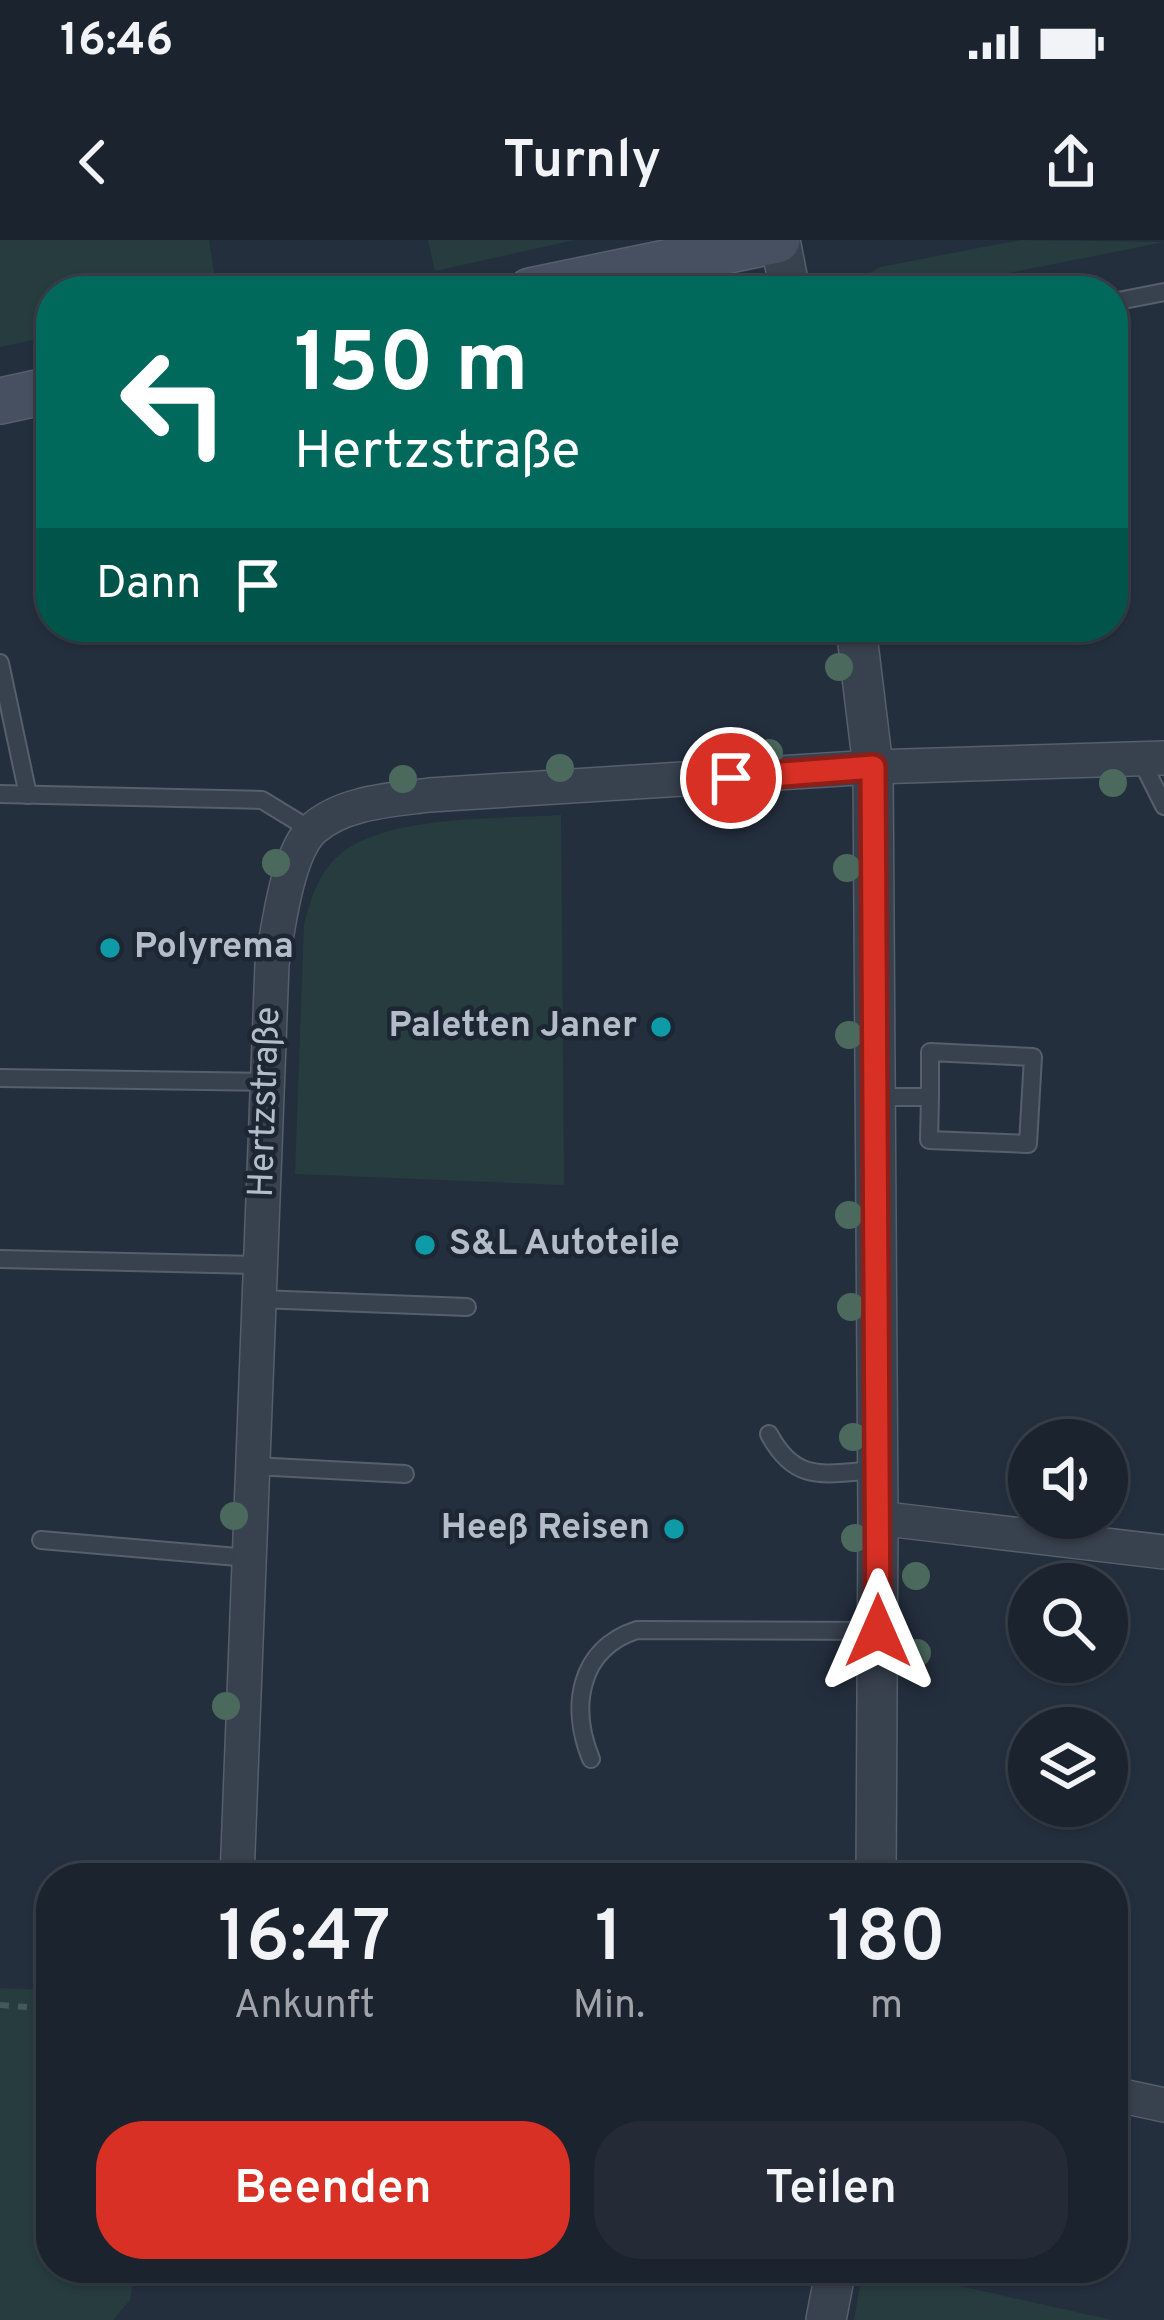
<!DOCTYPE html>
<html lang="de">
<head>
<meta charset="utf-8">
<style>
	body { margin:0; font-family:Overpass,sans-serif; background:#242b36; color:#f1f3f6; height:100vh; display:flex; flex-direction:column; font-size:45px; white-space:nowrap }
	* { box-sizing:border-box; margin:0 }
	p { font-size:39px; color:#a0a4aa }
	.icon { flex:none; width:66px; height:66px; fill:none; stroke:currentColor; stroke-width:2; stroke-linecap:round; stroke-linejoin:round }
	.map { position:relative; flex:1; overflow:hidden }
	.panel { position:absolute; left:36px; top:1623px; width:1092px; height:420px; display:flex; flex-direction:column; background:#1b232e; border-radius:48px; box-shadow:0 3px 9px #0004,0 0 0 3px #39404a }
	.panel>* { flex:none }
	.hud { position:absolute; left:36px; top:36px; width:1092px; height:366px; border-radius:48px; box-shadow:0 3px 9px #0004,0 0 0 3px #39404a; background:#00695c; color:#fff; overflow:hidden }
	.tools { position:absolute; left:1008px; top:1179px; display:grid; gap:24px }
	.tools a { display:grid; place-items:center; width:120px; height:120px; border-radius:50%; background:#1b232e; box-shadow:0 3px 9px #0004,0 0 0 3px #39404a; font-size:60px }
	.pin { position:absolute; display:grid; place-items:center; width:102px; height:102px; color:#fff; margin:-51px; border:6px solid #fff; border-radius:50%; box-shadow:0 3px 12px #0007 }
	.me { position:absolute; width:132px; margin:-66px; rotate:0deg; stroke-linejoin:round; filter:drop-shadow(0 0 9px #0008) }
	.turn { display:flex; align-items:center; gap:42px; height:252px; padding:0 60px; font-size:54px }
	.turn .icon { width:156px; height:156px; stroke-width:2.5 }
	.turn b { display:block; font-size:84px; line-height:102px }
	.then { display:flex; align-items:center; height:114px; padding:0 60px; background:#0003; gap:24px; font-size:45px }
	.eta { display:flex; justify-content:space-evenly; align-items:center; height:204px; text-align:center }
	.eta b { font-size:72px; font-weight:600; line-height:84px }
	.button { display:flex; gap:24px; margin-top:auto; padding:24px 60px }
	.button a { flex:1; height:138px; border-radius:48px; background:#d93025; color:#fff; font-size:48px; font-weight:600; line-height:138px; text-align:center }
	.button a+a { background:#242b36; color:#f1f3f6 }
	.status { display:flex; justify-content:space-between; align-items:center; height:84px; padding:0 60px; background:#1b232e; direction:ltr }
	.status svg { height:33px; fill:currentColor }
	header { display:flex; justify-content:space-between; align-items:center; height:156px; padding:0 60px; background:#1b232e; font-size:54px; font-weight:600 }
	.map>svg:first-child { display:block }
</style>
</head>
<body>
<div class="status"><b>16:46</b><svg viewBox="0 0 49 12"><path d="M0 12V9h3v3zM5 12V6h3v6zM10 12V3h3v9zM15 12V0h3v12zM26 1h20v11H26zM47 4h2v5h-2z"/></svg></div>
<header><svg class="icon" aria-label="back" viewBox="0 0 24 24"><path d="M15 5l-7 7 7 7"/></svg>Turnly<svg class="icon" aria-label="share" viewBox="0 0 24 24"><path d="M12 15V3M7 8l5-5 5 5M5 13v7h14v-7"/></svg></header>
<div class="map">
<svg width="1164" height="2080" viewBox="0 0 1164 2080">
	<rect width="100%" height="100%" fill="#242f3e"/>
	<g fill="#263c3f">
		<path d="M0,0H209L217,51H51V96L0,107Z"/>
		<path d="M428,0H575L435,31Z"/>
		<path d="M1020,0L1164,2L919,51H839L880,27Z"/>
		<path d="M561,575L564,945L295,934L304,685C311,658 319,630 343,612C390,575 501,579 561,575Z"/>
		<path d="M0,1748L51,1750V2028H135L130,2060L113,2080H0Z"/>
		<path d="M863,2028H880L1112,2080H854Z"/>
	</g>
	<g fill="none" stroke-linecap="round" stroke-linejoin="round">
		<g stroke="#565f6c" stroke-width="20">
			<g id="service">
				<path d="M1113,62L1164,52"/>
				<path d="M0,423L28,555"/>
				<path d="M1141,520L1164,566"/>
				<path d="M0,554L262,560L311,590"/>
				<path d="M0,838L267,842"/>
				<path d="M875,857H930V812L1033,817L1028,904L929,900L930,857"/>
				<path d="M0,1019L260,1025"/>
				<path d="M259,1059L467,1067"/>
				<path d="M769,1194C796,1245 826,1233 877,1230"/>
				<path d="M253,1226L405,1234"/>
				<path d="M41,1300L249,1318"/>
				<path d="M591,1519C570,1468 578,1409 637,1390L877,1391"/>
			</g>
		</g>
		<g stroke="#565f6c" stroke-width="36">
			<g id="minor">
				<path d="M878,1278L1164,1312"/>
				<path d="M237,1638L272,724C278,689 287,613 313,589C343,562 392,560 429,555L873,527L1164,518"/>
				<path d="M1113,1854L1164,1865"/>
			</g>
		</g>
		<g stroke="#565f6c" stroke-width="42">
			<g id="tertiary">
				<path d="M780,0L790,51"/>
				<path d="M856,387L873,527L878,1278L876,1638"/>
				<path d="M826,2080L836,2028"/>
			</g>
		</g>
		<g stroke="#565f6c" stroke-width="48">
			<g id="secondary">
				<path d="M530,51L777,0"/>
				<path d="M0,161L51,150"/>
			</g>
		</g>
		<path stroke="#44595c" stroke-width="6" stroke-dasharray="9 9" stroke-linecap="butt" d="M0,1765L51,1769"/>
		<use href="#service" stroke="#38414e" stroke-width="16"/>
		<use href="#minor" stroke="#38414e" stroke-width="33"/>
		<use href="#tertiary" stroke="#38414e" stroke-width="39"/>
		<use href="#secondary" stroke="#465061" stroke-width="45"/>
	</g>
	<g fill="#4b6a5d">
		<circle cx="839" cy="427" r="14"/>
		<circle cx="769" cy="513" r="14"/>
		<circle cx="560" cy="528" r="14"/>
		<circle cx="403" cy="539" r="14"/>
		<circle cx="1113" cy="543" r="14"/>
		<circle cx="276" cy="623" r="14"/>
		<circle cx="847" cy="628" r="14"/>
		<circle cx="849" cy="795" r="14"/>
		<circle cx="849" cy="975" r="14"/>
		<circle cx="851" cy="1067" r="14"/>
		<circle cx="853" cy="1197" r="14"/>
		<circle cx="234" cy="1276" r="14"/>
		<circle cx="855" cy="1298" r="14"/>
		<circle cx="916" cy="1336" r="14"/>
		<circle cx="917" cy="1413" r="14"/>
		<circle cx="226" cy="1466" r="14"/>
	</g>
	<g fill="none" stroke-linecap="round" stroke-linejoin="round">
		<g stroke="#8d1f18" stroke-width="30">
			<path id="route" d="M731,538L873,527L878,1391"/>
		</g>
		<use href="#route" stroke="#d93025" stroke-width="21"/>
	</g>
	<g fill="#0f9aa8" stroke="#1d2633" stroke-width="4.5">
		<circle cx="110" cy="708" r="12"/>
		<circle cx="661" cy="787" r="12"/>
		<circle cx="425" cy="1005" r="12"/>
		<circle cx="674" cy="1289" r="12"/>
	</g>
	<g text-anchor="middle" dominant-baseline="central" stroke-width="9" stroke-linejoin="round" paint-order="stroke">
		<g font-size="36" font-weight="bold" fill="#b4bcc9" stroke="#1d2633" text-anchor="start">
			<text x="134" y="708">Polyrema</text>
			<text x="637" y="787" text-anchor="end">Paletten Janer</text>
			<text x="449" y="1005">S&amp;L Autoteile</text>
			<text x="650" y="1289" text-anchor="end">Heeß Reisen</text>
		</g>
		<g font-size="36" fill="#b4bcc9" stroke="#1d2633">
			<text transform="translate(266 862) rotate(-88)">Hertzstraße</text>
		</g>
	</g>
</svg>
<div class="tools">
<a><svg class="icon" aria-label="sound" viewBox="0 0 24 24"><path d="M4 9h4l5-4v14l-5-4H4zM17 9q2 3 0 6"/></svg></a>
<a><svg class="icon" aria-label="search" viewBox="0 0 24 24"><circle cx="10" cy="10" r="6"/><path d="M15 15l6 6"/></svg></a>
<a><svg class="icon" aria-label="layers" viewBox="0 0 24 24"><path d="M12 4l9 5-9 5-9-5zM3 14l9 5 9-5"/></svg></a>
</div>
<div class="pin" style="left:731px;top:538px;background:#d93025"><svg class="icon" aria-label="arrive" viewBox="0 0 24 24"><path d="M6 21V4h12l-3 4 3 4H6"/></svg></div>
<svg class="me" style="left:878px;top:1391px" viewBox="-20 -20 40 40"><path d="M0-17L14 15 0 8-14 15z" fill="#d93025" stroke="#fff" stroke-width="4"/></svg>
<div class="hud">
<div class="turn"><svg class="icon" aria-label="left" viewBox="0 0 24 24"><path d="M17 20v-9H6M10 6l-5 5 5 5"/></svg><div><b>150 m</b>Hertzstraße</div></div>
<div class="then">Dann<svg class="icon" aria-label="arrive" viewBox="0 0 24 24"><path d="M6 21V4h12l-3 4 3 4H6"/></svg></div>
</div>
<section class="panel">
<div class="eta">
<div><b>16:47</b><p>Ankunft</p></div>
<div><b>1</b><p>Min.</p></div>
<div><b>180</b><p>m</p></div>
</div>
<div class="button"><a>Beenden</a><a>Teilen</a></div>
</section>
</div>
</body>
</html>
